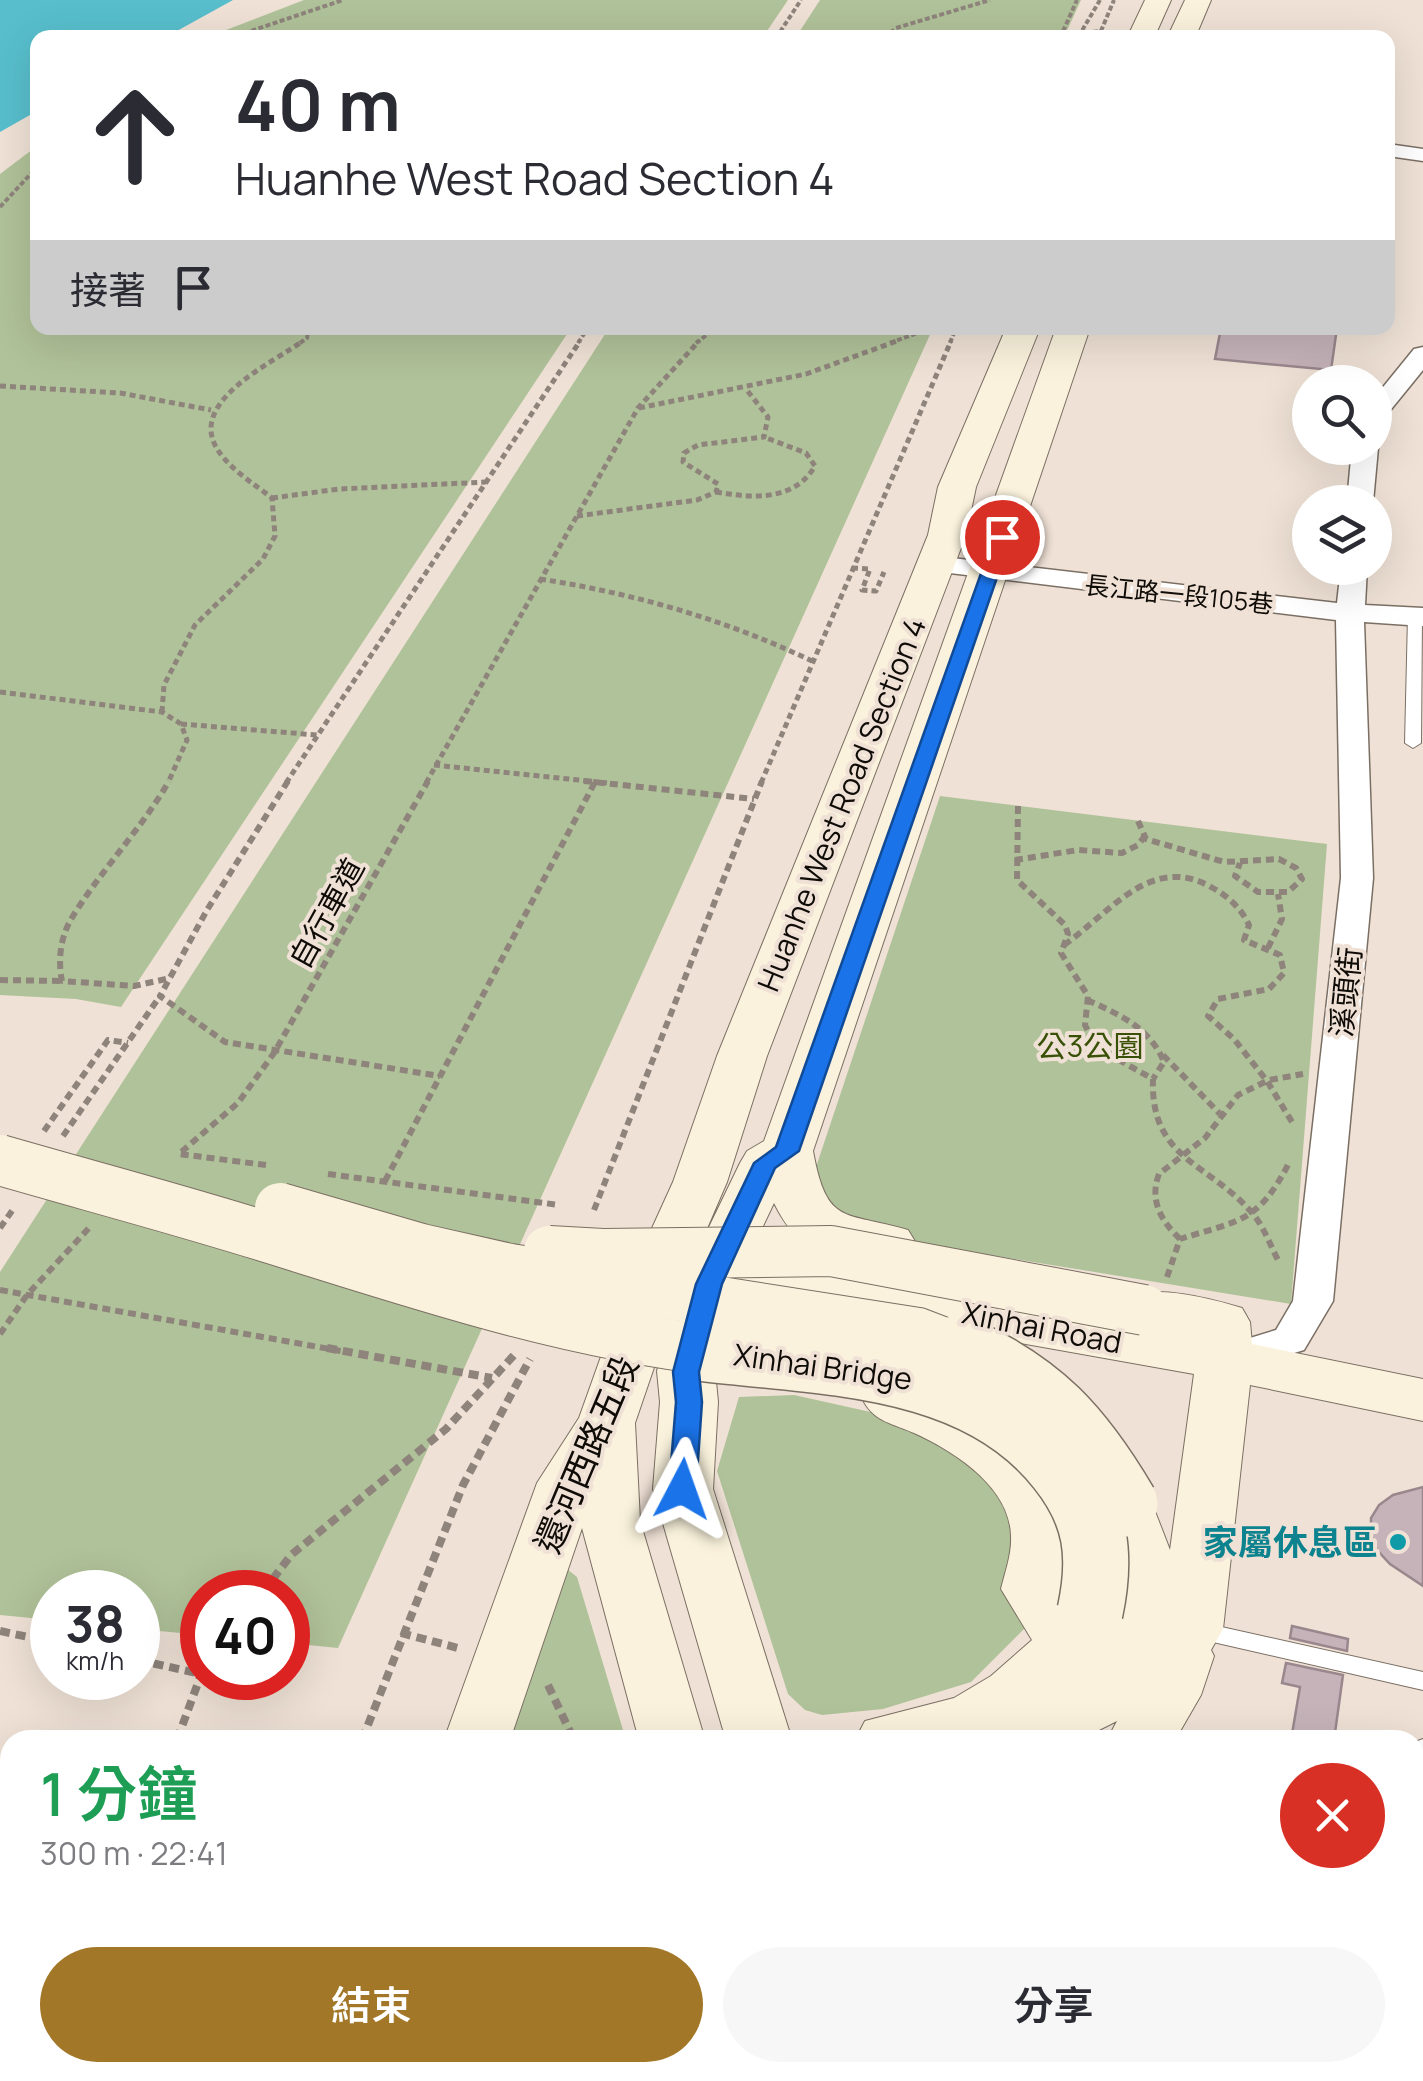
<!DOCTYPE html>
<html lang="zh-TW">
<head>
<meta charset="utf-8">
<style>
	body { margin:0; font-family:Manrope,"Noto Sans TC",sans-serif; background:#f7f7f7; color:#2b2b33; height:100vh; display:flex; flex-direction:column; font-size:38px; white-space:nowrap }
	* { box-sizing:border-box; margin:0 }
	p { font-size:32px; color:#7c7c81 }
	.icon { flex:none; width:55px; height:55px; fill:none; stroke:currentColor; stroke-width:2; stroke-linecap:round; stroke-linejoin:round }
	.map { position:relative; flex:1; overflow:hidden }
	.panel { position:absolute; left:0px; top:1730px; width:1425px; height:352px; display:flex; flex-direction:column; background:#fff; border-radius:30px 30px 0 0; box-shadow:0 10px 40px #0002 }
	.panel>* { flex:none }
	.guide { position:absolute; left:30px; top:30px; width:1365px; height:305px; border-radius:20px; box-shadow:0 10px 40px #0002; background:#fff; color:#2b2b33; overflow:hidden }
	.controls { position:absolute; left:1292px; top:365px; display:grid; gap:20px }
	.controls a { display:grid; place-items:center; width:100px; height:100px; border-radius:50%; background:#fff; box-shadow:0 10px 40px #0002; font-size:50px }
	.speed { position:absolute; left:30px; top:1570px; display:flex; gap:20px; font-size:50px; font-weight:700; text-align:center }
	.speed>* { display:grid; place-content:center; width:130px; height:130px; border-radius:50%; background:#fff; box-shadow:0 10px 40px #0002; line-height:1 }
	.speed small { font-size:25px; font-weight:400 }
	.speed .limit { border:15px solid #d22; background:#fff; color:#111 }
	.pin { position:absolute; display:grid; place-items:center; width:85px; height:85px; color:#fff; margin:-42px; border:5px solid #fff; border-radius:50%; box-shadow:0 2px 10px #0007 }
	.me { position:absolute; width:110px; margin:-55px; rotate:4deg; stroke-linejoin:round; filter:drop-shadow(0 0 8px #0008) }
	.turn { display:flex; align-items:center; gap:35px; height:210px; padding:0 40px; font-size:45px }
	.turn .icon { width:130px; height:130px; stroke-width:2.5 }
	.turn b { display:block; font-size:70px; line-height:85px }
	.then { display:flex; align-items:center; height:95px; padding:0 40px; background:#0003; gap:20px; font-size:38px }
	.round { display:grid; place-items:center; flex:none; width:105px; height:105px; border-radius:52px; background:#f7f7f7 }
	.overview { display:flex; align-items:center; justify-content:space-between; height:170px; padding:0 40px }
	h1 { font-size:60px; font-weight:600; line-height:75px; color:#1e9e55 }
	.primary-button { display:flex; gap:20px; margin-top:auto; padding:20px 40px }
	.primary-button a { flex:1; height:115px; border-radius:60px; background:#a37728; color:#fff; font-size:40px; font-weight:600; line-height:115px; text-align:center }
	.primary-button a+a { background:#f7f7f7; color:#2b2b33 }
	.map>svg:first-child { display:block }
</style>
</head>
<body>
<div class="map">
<svg width="1423" height="2081" viewBox="0 0 1423 2081">
	<rect width="100%" height="100%" fill="#efe1d5"/>
	<g fill="#b0c299">
		<path d="M304,0H788L763,37H208Z"/>
		<path d="M820,0H1081L1064,37H796Z"/>
		<path d="M37,146L38,328H571L121,1007L76,999L0,995V174Z"/>
		<path d="M609,328H933L338,1648L288,1643V1592H202V1635L138,1629V1592H52V1620L0,1615V1272Z"/>
		<path d="M940,796L1327,844L1291,1304L880,1237L831,1214L815,1170Z"/>
		<path d="M794,1395L875,1413L943,1434L1032,1516L1027,1626L971,1682L883,1709L822,1715L805,1710L788,1694L717,1471L739,1397Z"/>
		<path d="M567,1569L577,1577L626,1740H504Z"/>
		<path d="M0,1924L10,1926V2057L0,2081Z"/>
		<path d="M64,2073V2072L233,2073L231,2081H61Z"/>
		<path d="M990,2073L1224,2072V2073L1223,2081H989Z"/>
	</g>
	<path fill="#58becc" d="M0,0H233L166,37L38,38L37,111L0,132Z"/>
	<g fill="#c6b3ba" stroke="#99878d" stroke-width="2.5">
		<path d="M1221,328H1337L1331,370L1215,359Z"/>
		<path d="M1423,1487V1586L1390,1564L1377,1550L1371,1534V1518L1379,1505L1393,1495Z"/>
		<path d="M1292,1626L1348,1639L1347,1651L1290,1638Z"/>
		<path d="M1286,1663L1343,1675L1334,1740H1291L1300,1687L1282,1683Z"/>
	</g>
	<g fill="none" stroke-linecap="round" stroke-linejoin="round">
		<g stroke="#7b6f64" stroke-width="2">
			<g id="lane">
				<path d="M1415,612L1422,616L1421,743L1413,748L1405,743L1408,616Z"/>
				<path d="M1199,1622L1423,1672V1690L1191,1637L1188,1631L1191,1625Z"/>
				<path d="M1423,1739V1836L1415,1839V1742Z"/>
				<path d="M1415,1901L1423,1903V1925L1415,1923Z"/>
			</g>
		</g>
		<g stroke="#7b6f64" stroke-width="3">
			<g id="street">
				<path d="M1388,144L1423,149V161L1388,156Z"/>
				<path d="M1423,347V370L1384,418L1375,421V397L1414,349Z"/>
				<path d="M1375,444L1378,448L1373,502H1347L1352,448H1375Z"/>
				<path d="M935,556L1337,603L1341,568H1367L1365,605L1423,608V626L1364,622L1373,878L1333,1301L1304,1350L1225,1374L1211,1370L1205,1360L1211,1350L1276,1330L1293,1301L1341,878L1336,620L925,570L921,564L925,558Z"/>
			</g>
		</g>
		<g stroke="#7b6f64" stroke-width="2">
			<g id="secondary">
				<path d="M1145,0H1171L1154,38H1127Z"/>
				<path d="M1185,0H1211L1195,38H1167Z"/>
				<path d="M1006,328H1040L976,487L966,535L767,1056L727,1182L696,1254L740,1163L747,1151L764,1141L1056,328H1090L813,1151C827,1227 844,1211 908,1230L916,1243L908,1256C877,1265 825,1255 798,1236C787,1228 780,1215 774,1203L744,1266L909,1284L1121,1319L1116,1310L1124,1296C1160,1286 1206,1297 1242,1308L1250,1322L1252,1344L1423,1379V1421L1250,1385L1223,1629L1211,1650L1214,1656L1201,1695L1175,1740H1107L1117,1721L1079,1740H997L999,1736L990,1740H855L865,1721L954,1698L991,1676L1032,1640L1001,1589C1005,1572 1012,1554 1011,1536C1010,1487 954,1451 914,1433C894,1424 875,1422 864,1402L872,1387C899,1379 920,1388 946,1399C1003,1423 1054,1463 1071,1526C1076,1545 1068,1567 1064,1586L1071,1597L1087,1592L1104,1598L1109,1556L1095,1504L1104,1488L1125,1481L1146,1488L1170,1550L1194,1374L909,1323L732,1303L715,1371L718,1402L713,1489L792,1740H726L653,1489L660,1402L657,1371L674,1309L635,1423L640,1521L705,1740H639L582,1528L510,1740H444L537,1483L579,1418L628,1281L673,1182L717,1056L928,535L938,487Z"/>
				<path d="M353,2072H426L425,2081H351Z"/>
				<path d="M442,2072H515L514,2081H440Z"/>
				<path d="M727,2072H800L802,2081H728Z"/>
				<path d="M816,2072H889L890,2076V2072H963L962,2081H817Z"/>
			</g>
		</g>
		<g stroke="#8e847c" stroke-width="4" stroke-dasharray="5 2.5" stroke-linecap="butt">
			<path d="M1100,0L1080,34L1100,31"/>
			<path d="M230,38L343,0"/>
			<path d="M776,38L801,0"/>
			<path d="M885,38L896,28L990,0"/>
			<path d="M1060,38L1077,0"/>
			<path d="M1098,38L1114,0"/>
			<path d="M0,207L38,166"/>
			<path d="M300,343L307,338L309,328"/>
			<path d="M578,343L588,328"/>
			<path d="M696,343L716,328"/>
			<path d="M890,343L931,328"/>
			<path d="M950,343L956,328"/>
		</g>
		<g stroke="#8e847c" stroke-width="5" stroke-dasharray="6 4" stroke-linecap="butt">
			<path d="M0,386L120,393L211,410"/>
			<path d="M639,408L806,374L897,341"/>
			<path d="M716,492C752,498 794,502 815,466L806,453L764,437"/>
			<path d="M272,498L339,489L486,482"/>
			<path d="M577,516L697,500L716,492L718,484L683,462L684,453L698,445L764,437L768,417L746,389"/>
			<path d="M852,568L870,569L862,590L876,591L884,572"/>
			<path d="M540,579C636,594 724,619 812,661"/>
			<path d="M0,692L162,712L181,724L187,740L168,783"/>
			<path d="M162,712L164,685L195,625L263,559L275,536L272,498C253,483 226,467 215,445C192,399 274,362 303,341"/>
			<path d="M181,724L317,735"/>
			<path d="M434,765L607,783"/>
			<path d="M286,783L580,341"/>
			<path d="M426,783L638,408L699,341"/>
			<path d="M761,783L951,341"/>
		</g>
		<g stroke="#8e847c" stroke-width="6" stroke-dasharray="8 5" stroke-linecap="butt">
			<path d="M288,781L207,910L160,996L225,1042L440,1076"/>
			<path d="M584,781L754,799"/>
			<path d="M1018,806L1017,880L1065,925L1068,934L1061,953L1088,996L1085,1025L1091,1037L1101,1050L1153,1079C1150,1160 1210,1163 1253,1214C1264,1227 1271,1247 1279,1262"/>
			<path d="M1138,821L1146,839L1224,862L1279,859L1296,868L1302,879L1288,892H1258L1235,876L1240,863"/>
			<path d="M1015,860L1078,850L1122,853L1138,845L1144,837"/>
			<path d="M1064,945C1110,913 1151,853 1211,887C1228,896 1241,908 1249,925L1244,940L1280,955L1284,973L1269,989L1218,999L1208,1016L1234,1039L1267,1081L1292,1122"/>
			<path d="M1268,948L1282,919L1278,894"/>
			<path d="M166,979L134,986L62,981C58,961 60,940 70,921C99,872 141,830 169,781"/>
			<path d="M0,980L62,981"/>
			<path d="M1087,1000C1119,1014 1150,1028 1164,1062L1153,1079"/>
			<path d="M1163,1055L1220,1114"/>
			<path d="M44,1131L108,1040L128,1043"/>
			<path d="M63,1136L160,996"/>
			<path d="M266,1165L179,1154L238,1103L274,1053L428,781"/>
			<path d="M328,1174L559,1205"/>
			<path d="M385,1181L595,782"/>
			<path d="M594,1210L762,781"/>
			<path d="M0,1228L14,1208"/>
			<path d="M1180,1239C1161,1221 1149,1200 1159,1174L1205,1138L1238,1095L1269,1080L1303,1074"/>
			<path d="M1167,1277L1180,1239C1240,1220 1258,1223 1289,1163"/>
			<path d="M0,1290L341,1351"/>
			<path d="M0,1334L27,1295L89,1228"/>
		</g>
		<g stroke="#8e847c" stroke-width="8" stroke-dasharray="10 6" stroke-linecap="butt">
			<path d="M327,1348L492,1378"/>
			<path d="M263,1592L291,1555L446,1429L516,1353"/>
			<path d="M0,1631L52,1642"/>
			<path d="M401,1633L458,1648"/>
			<path d="M138,1660L201,1674"/>
			<path d="M548,1685L574,1740"/>
			<path d="M177,1740L202,1672"/>
			<path d="M362,1740L463,1485L530,1359"/>
			<path d="M54,2081L58,2072"/>
			<path d="M253,2081L255,2072"/>
		</g>
		<use href="#lane" fill="#fff" fill-rule="evenodd"/>
		<use href="#street" fill="#fff" fill-rule="evenodd"/>
		<use href="#secondary" fill="#faf2dc" fill-rule="evenodd"/>
		<g stroke="#7b6f64" stroke-width="52" stroke-linecap="butt">
			<g id="secondary-bridge-far1">
				<path d="M0,1160C90,1186 181,1210 270,1238C421,1285 560,1332 719,1351"/>
				<path d="M280,1208L421,1249L510,1269L918,1333L965,1351"/>
				<path d="M549,1251L603,1254L831,1251L1144,1310"/>
			</g>
		</g>
		<g stroke="#7b6f64" stroke-width="68" stroke-linecap="butt">
			<g id="secondary-bridge">
				<path d="M698,1348C821,1363 976,1360 1060,1468C1097,1514 1102,1556 1090,1612"/>
				<path d="M959,1348C1041,1385 1080,1428 1125,1504"/>
			</g>
		</g>
		<use href="#secondary-bridge-far1" stroke="#faf2dc" stroke-width="50"/>
		<use href="#secondary-bridge" stroke="#faf2dc" stroke-width="65"/>
	</g>
	<path fill="#1a73e8" stroke="#114b97" stroke-width="2.5" d="M1002,532L1011,537L799,1151L775,1168L722,1284L699,1372L702,1402L696,1489L692,1496L682,1499L673,1496L669,1489L676,1402L673,1372L696,1284L754,1163L776,1147L994,537Z"/>
	<circle fill="#0f9aa8" stroke="#efe1d5" stroke-width="4" cx="1398" cy="1542" r="10"/>
	<g text-anchor="middle" dominant-baseline="central" stroke-width="8" stroke-linejoin="round" paint-order="stroke">
		<g font-size="25" fill="#0f0b07" stroke="#efe1d5">
			<text transform="translate(1179 594) rotate(6)">長江路一段105巷</text>
		</g>
		<g font-size="30" fill="#0f0b07" stroke="#efe1d5">
			<text transform="translate(841 804) rotate(-68)">Huanhe West Road Section 4</text>
			<text transform="translate(326 913) rotate(-61)">自行車道</text>
			<text transform="translate(1345 992) rotate(-84)">溪頭街</text>
			<text transform="translate(1042 1327) rotate(11)">Xinhai Road</text>
			<text transform="translate(823 1366) rotate(8)">Xinhai Bridge</text>
		</g>
		<g font-size="30" fill="#385106" stroke="#efe1d5">
			<text x="1090" y="1045">公3公園</text>
		</g>
		<g font-size="35" fill="#0f0b07" stroke="#efe1d5">
			<text transform="translate(586 1454) rotate(-67)">還河西路五段</text>
		</g>
		<g font-size="35" font-weight="bold" fill="#0d838f" stroke="#efe1d5" text-anchor="end">
			<text x="1378" y="1542">家屬休息區</text>
		</g>
	</g>
</svg>
<div class="controls">
<a><svg class="icon" aria-label="search" viewBox="0 0 24 24"><circle cx="10" cy="10" r="6"/><path d="M15 15l6 6"/></svg></a>
<a><svg class="icon" aria-label="layers" viewBox="0 0 24 24"><path d="M12 4l9 5-9 5-9-5zM3 14l9 5 9-5"/></svg></a>
</div>
<div class="speed"><div>38<small>km/h</small></div><div class="limit">40</div></div>
<div class="pin" style="left:1002px;top:537px;background:#d93025"><svg class="icon" aria-label="arrive" viewBox="0 0 24 24"><path d="M6 21V4h12l-3 4 3 4H6"/></svg></div>
<svg class="me" style="left:682px;top:1489px" viewBox="-20 -20 40 40"><path d="M0-17L14 15 0 8-14 15z" fill="#1a73e8" stroke="#fff" stroke-width="4"/></svg>
<div class="guide">
<div class="turn"><svg class="icon" aria-label="ahead" viewBox="0 0 24 24"><path d="M12 20V5M6 11l6-6 6 6"/></svg><div><b>40 m</b>Huanhe West Road Section 4</div></div>
<div class="then">接著<svg class="icon" aria-label="arrive" viewBox="0 0 24 24"><path d="M6 21V4h12l-3 4 3 4H6"/></svg></div>
</div>
<section class="panel">
<div class="overview"><div><h1>1 分鐘</h1><p>300 m · 22:41</p></div><a class="round" style="background:#d93025;color:#fff"><svg class="icon" aria-label="close" viewBox="0 0 24 24"><path d="M6 6l12 12M18 6L6 18"/></svg></a></div>
<div class="primary-button"><a>結束</a><a>分享</a></div>
</section>
</div>
</body>
</html>
